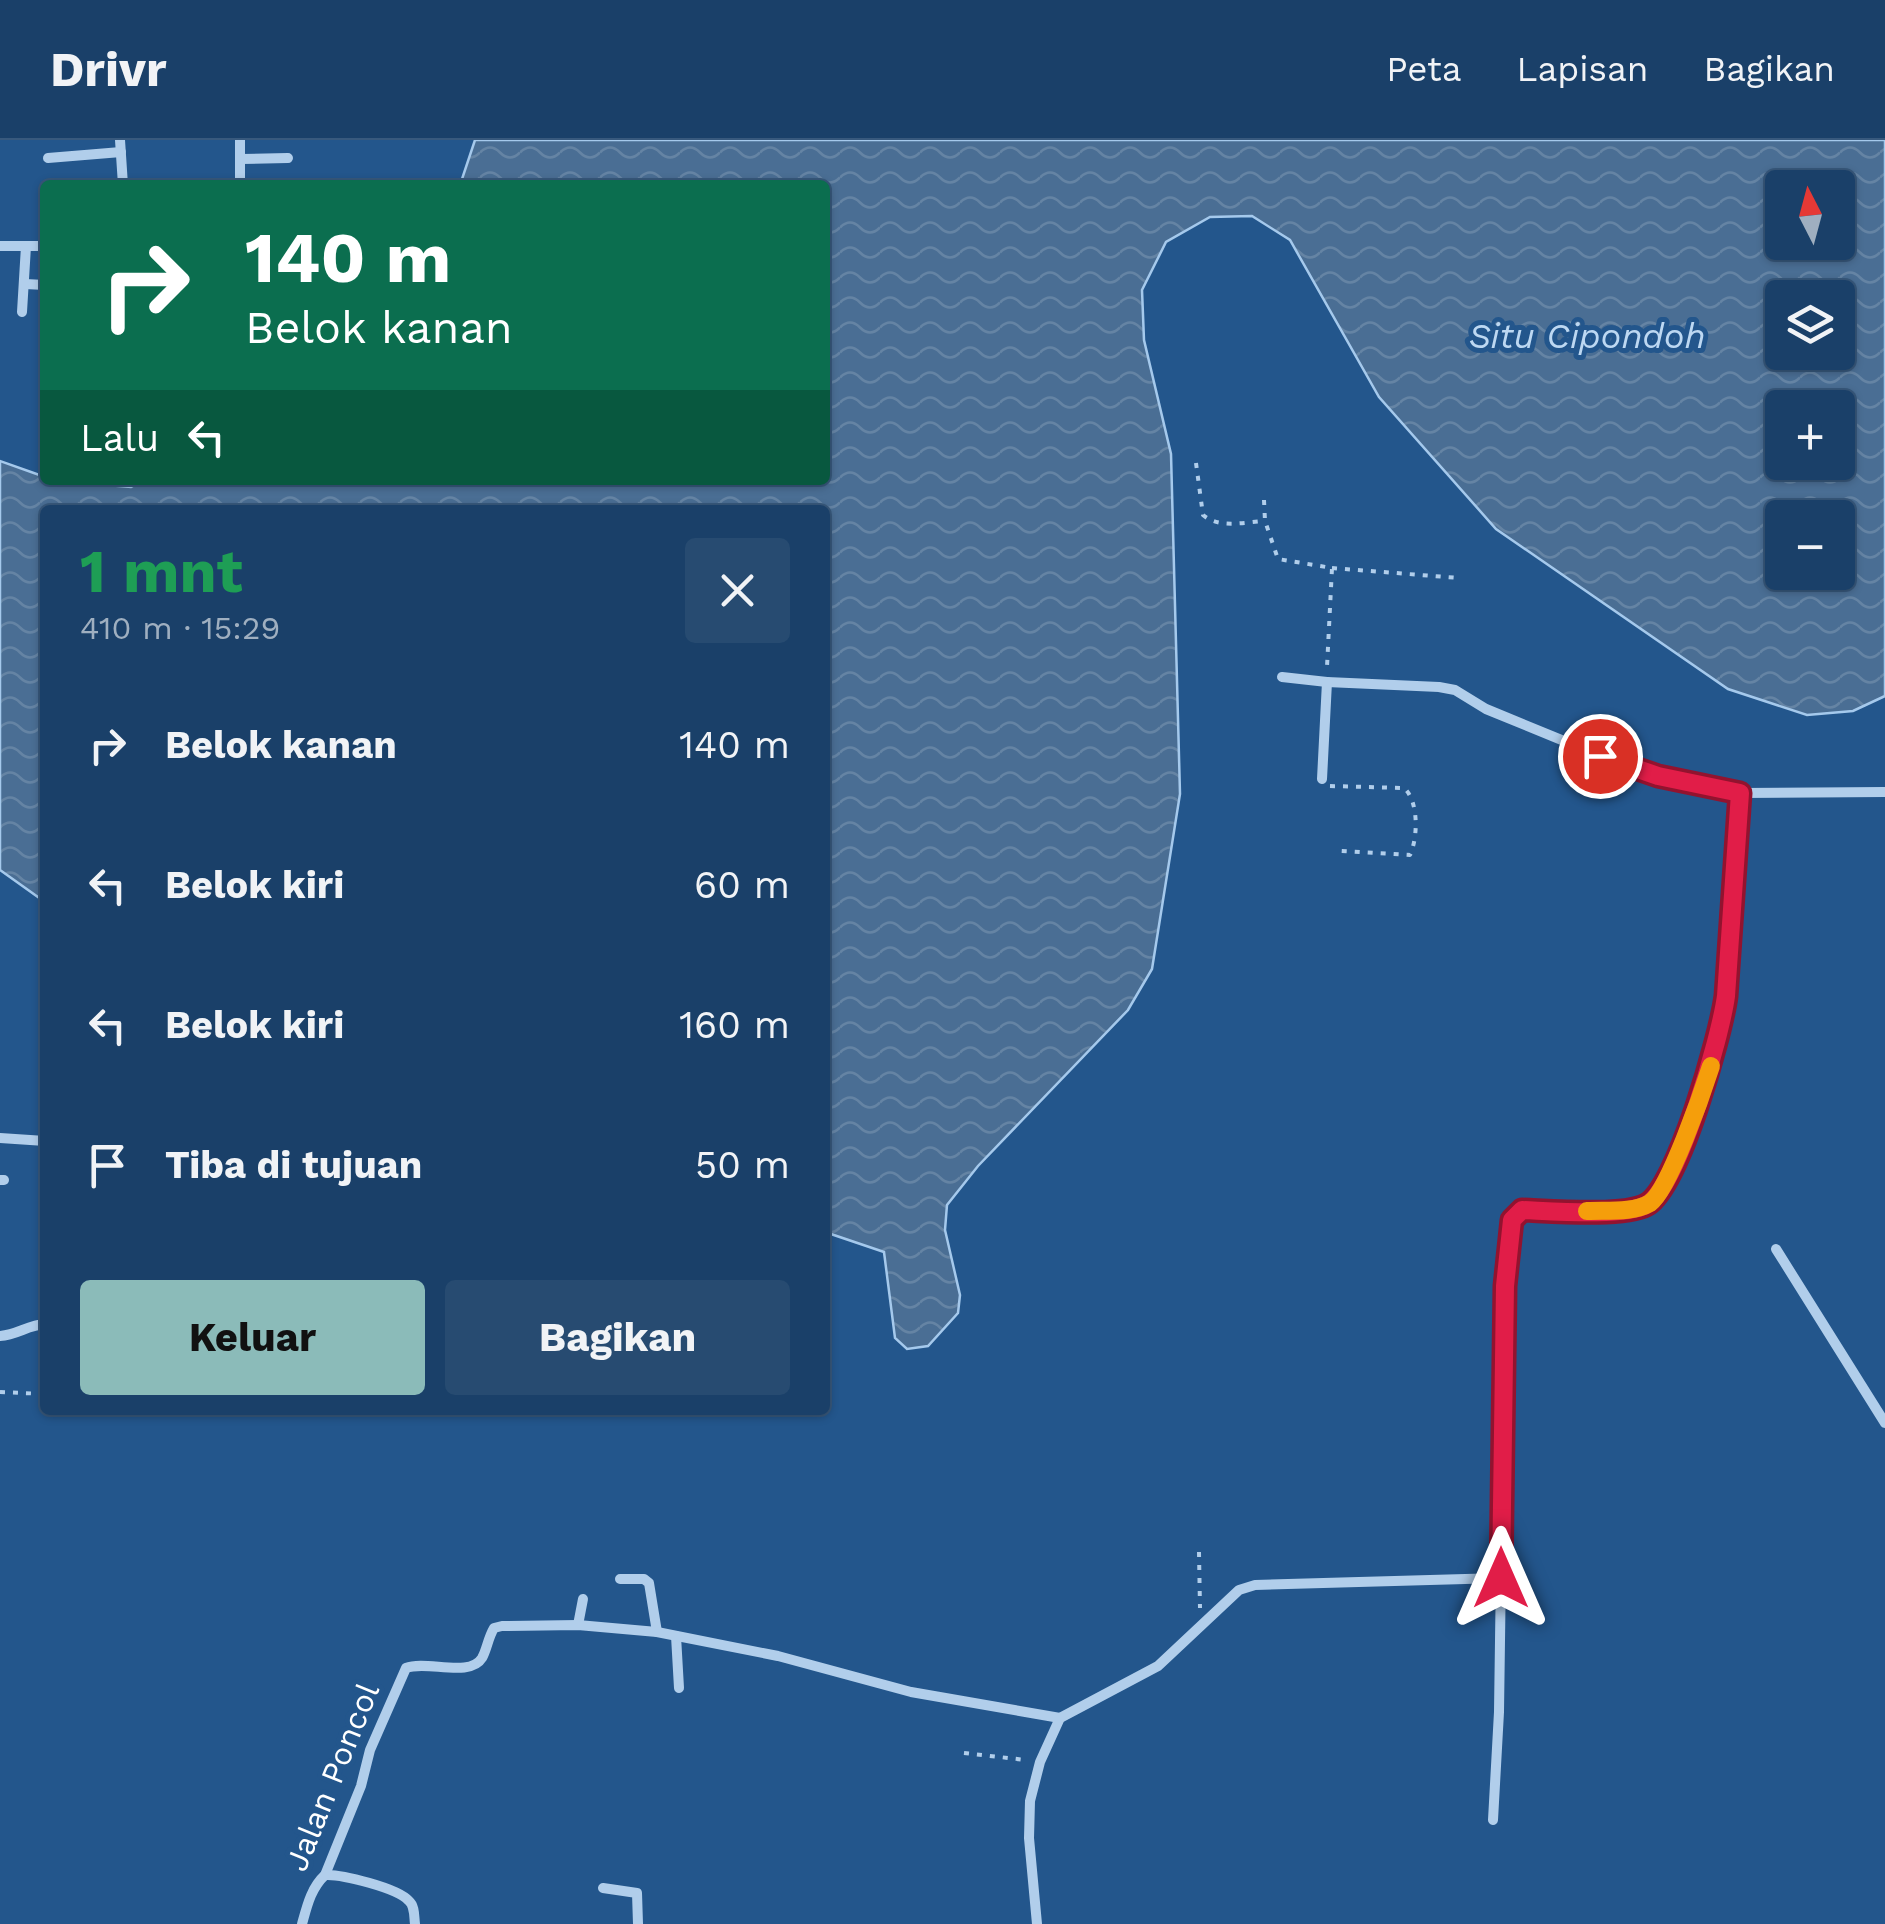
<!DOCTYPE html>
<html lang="id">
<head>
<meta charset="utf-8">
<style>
	body { margin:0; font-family:"Work Sans",sans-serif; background:#274b71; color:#f1f3f6; height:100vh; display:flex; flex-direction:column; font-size:38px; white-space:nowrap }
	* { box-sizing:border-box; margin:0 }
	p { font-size:32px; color:#9fafc0 }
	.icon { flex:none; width:55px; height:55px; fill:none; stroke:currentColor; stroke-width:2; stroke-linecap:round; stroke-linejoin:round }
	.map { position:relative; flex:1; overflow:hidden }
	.sheet { position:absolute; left:40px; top:365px; width:790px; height:910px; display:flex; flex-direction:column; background:#1a4069; border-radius:10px; box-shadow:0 2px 8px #0004,0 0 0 2px #38597d }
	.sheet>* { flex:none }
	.hud { position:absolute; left:40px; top:40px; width:790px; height:305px; border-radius:10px; box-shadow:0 2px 8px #0004,0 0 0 2px #38597d; background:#0b6e4f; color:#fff; overflow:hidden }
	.needle { width:65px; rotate:354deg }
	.controls { position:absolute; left:1765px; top:30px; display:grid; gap:20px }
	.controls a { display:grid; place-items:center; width:90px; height:90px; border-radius:10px; background:#1a4069; box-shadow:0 2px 8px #0004,0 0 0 2px #38597d; font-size:50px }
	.pin { position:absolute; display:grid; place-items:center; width:85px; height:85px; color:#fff; margin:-42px; border:5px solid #fff; border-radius:50%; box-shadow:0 2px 10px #0007 }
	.me { position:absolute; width:110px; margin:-55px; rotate:0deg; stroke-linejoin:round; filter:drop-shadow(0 0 8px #0008) }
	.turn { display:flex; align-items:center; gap:35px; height:210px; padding:0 40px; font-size:45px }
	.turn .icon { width:130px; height:130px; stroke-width:2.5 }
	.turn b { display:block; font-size:70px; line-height:85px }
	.then { display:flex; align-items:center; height:95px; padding:0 40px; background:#0003; gap:20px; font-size:38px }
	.round { display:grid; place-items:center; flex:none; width:105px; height:105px; border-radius:10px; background:#274b71 }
	.head { display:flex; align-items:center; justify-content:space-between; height:170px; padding:0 40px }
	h1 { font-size:60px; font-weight:700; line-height:75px; color:#1e9e55 }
	.button { display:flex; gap:20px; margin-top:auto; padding:20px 40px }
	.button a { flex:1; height:115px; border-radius:10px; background:#8bbbb9; color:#111; font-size:40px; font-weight:700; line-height:115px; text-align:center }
	.button a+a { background:#274b71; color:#f1f3f6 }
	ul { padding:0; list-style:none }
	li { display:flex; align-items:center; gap:30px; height:140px; padding:0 40px }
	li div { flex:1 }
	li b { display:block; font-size:38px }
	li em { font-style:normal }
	header { display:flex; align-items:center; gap:60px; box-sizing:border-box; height:140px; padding:0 50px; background:#1a4069; border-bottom:2px solid #38597d }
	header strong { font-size:48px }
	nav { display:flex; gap:55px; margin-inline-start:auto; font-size:35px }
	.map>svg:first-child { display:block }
</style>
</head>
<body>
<header>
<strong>Drivr</strong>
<nav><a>Peta</a><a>Lapisan</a><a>Bagikan</a></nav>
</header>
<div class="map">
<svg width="1885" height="1784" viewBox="0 0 1885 1784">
	<defs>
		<pattern id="water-waves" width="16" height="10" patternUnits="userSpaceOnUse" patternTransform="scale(2.5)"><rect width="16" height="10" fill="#4a6e94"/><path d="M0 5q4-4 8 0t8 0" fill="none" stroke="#6584a4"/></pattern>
	</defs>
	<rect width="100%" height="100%" fill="#23568c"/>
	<path fill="url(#water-waves)" stroke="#a5c9ec" stroke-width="2.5" fill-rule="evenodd" d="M475,0H1885V556L1853,571L1807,575L1728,549L1496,389L1379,257L1290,100L1252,76L1210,77L1166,102L1142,150L1144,200L1171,314L1180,654L1152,829L1128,870L978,1026L947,1065L945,1090L960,1155L958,1173L928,1206L907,1209L895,1198L884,1112L825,1092V370H45V762L0,730V321L45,337V340L131,347L144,340H825V45H460ZM1782,48H1838V102H1782ZM1782,158H1838V212H1782ZM1782,268H1838V322H1782ZM1782,378H1838V432H1782Z"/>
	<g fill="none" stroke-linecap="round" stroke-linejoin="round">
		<g stroke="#b1ceeb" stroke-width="4" stroke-dasharray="5 8" stroke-linecap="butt">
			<path d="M1196,323L1203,375C1219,389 1245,382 1265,381"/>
			<path d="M1264,360L1265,381L1278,419L1332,428L1327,527"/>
			<path d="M1332,428L1459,438"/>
			<path d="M1330,646L1404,648C1419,661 1418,698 1410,715L1341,711"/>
			<path d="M0,1252L45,1254"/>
			<path d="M1199,1412L1200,1468"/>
			<path d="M964,1613L1026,1620"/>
		</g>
		<g stroke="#b1ceeb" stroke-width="10">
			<path d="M120,0L123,45"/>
			<path d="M48,18L121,12"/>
			<path d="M241,19L288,18"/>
			<path d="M240,45V0"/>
			<path d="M0,106H45"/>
			<path d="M25,144L45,145"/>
			<path d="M22,172L26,106"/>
			<path d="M1282,537L1327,542"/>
			<path d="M1322,639L1327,542L1439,547L1455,550L1486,569L1625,626L1658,636L1740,653L1885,652"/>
			<path d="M0,998L45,1001"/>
			<path d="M0,1040H4"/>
			<path d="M1776,1109L1885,1283"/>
			<path d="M0,1196C17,1195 28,1185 45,1184"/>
			<path d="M620,1439H644L649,1443L657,1492"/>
			<path d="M578,1485L583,1459"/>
			<path d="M676,1496L679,1548"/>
			<path d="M1493,1680L1499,1572L1505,1146L1512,1080L1522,1071L1636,1068L1656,1058L1663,1045C1686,994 1711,941 1722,885C1737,810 1736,730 1740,653"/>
			<path d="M325,1735C341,1734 398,1748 409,1761C415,1766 414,1777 415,1784"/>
			<path d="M603,1748L637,1753L638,1784"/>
			<path d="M302,1784C307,1766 311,1748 325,1735L361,1646L370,1610L406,1528C426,1520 470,1538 482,1518C487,1509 488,1498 494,1488L502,1486L578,1485L657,1492L778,1516L911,1552L1060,1578"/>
			<path d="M1037,1784L1029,1698L1030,1661L1040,1622L1060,1578L1158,1526L1239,1450L1255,1445L1501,1438"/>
		</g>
	</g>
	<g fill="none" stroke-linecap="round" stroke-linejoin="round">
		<g stroke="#92132f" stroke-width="25">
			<path id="route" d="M1501,1438L1505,1146L1512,1080L1522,1070C1550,1071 1623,1077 1646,1065C1678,1049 1721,894 1726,856L1740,653L1658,636L1600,616"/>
		</g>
		<use href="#route" stroke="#e11d48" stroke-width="18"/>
		<path stroke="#f59e0b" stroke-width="18" d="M1587,1071C1607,1070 1633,1073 1650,1063C1669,1050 1703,951 1711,926"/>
	</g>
	<g text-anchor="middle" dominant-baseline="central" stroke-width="10" stroke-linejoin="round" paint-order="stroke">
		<g font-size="32" fill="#fff" stroke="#23568c">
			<text transform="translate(332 1637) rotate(-68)">Jalan Poncol</text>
		</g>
		<g font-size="35" font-style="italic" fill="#bdd8f2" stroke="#23568c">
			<text x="1587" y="196">Situ Cipondoh</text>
		</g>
	</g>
</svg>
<div class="controls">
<a><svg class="needle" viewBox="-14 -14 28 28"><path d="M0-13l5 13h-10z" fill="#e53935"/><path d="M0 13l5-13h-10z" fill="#9fafc0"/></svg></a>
<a><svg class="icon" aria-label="layers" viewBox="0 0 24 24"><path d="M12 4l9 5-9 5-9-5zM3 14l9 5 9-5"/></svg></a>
<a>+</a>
<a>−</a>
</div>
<div class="pin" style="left:1600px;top:616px;background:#d93025"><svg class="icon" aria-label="arrive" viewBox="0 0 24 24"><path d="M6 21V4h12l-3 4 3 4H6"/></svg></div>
<svg class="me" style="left:1501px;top:1438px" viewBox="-20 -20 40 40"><path d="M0-17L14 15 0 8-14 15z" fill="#e11d48" stroke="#fff" stroke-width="4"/></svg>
<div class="hud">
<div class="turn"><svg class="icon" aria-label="right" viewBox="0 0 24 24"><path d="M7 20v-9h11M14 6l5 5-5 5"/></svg><div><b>140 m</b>Belok kanan</div></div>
<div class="then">Lalu<svg class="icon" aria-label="left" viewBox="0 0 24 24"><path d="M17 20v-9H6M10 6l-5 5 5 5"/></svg></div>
</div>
<section class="sheet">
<div class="head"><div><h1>1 mnt</h1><p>410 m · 15:29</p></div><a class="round"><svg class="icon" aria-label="close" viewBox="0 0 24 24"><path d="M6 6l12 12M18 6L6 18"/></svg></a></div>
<ul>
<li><svg class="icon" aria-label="right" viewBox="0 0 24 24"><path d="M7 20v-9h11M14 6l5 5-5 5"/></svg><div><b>Belok kanan</b></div><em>140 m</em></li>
<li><svg class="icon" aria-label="left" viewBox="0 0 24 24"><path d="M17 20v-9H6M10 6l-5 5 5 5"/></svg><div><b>Belok kiri</b></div><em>60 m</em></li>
<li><svg class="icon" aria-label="left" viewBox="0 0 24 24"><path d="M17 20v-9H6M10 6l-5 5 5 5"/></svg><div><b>Belok kiri</b></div><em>160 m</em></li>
<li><svg class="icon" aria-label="arrive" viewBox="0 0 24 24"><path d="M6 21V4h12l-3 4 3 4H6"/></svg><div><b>Tiba di tujuan</b></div><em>50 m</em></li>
</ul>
<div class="button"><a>Keluar</a><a>Bagikan</a></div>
</section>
</div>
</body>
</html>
